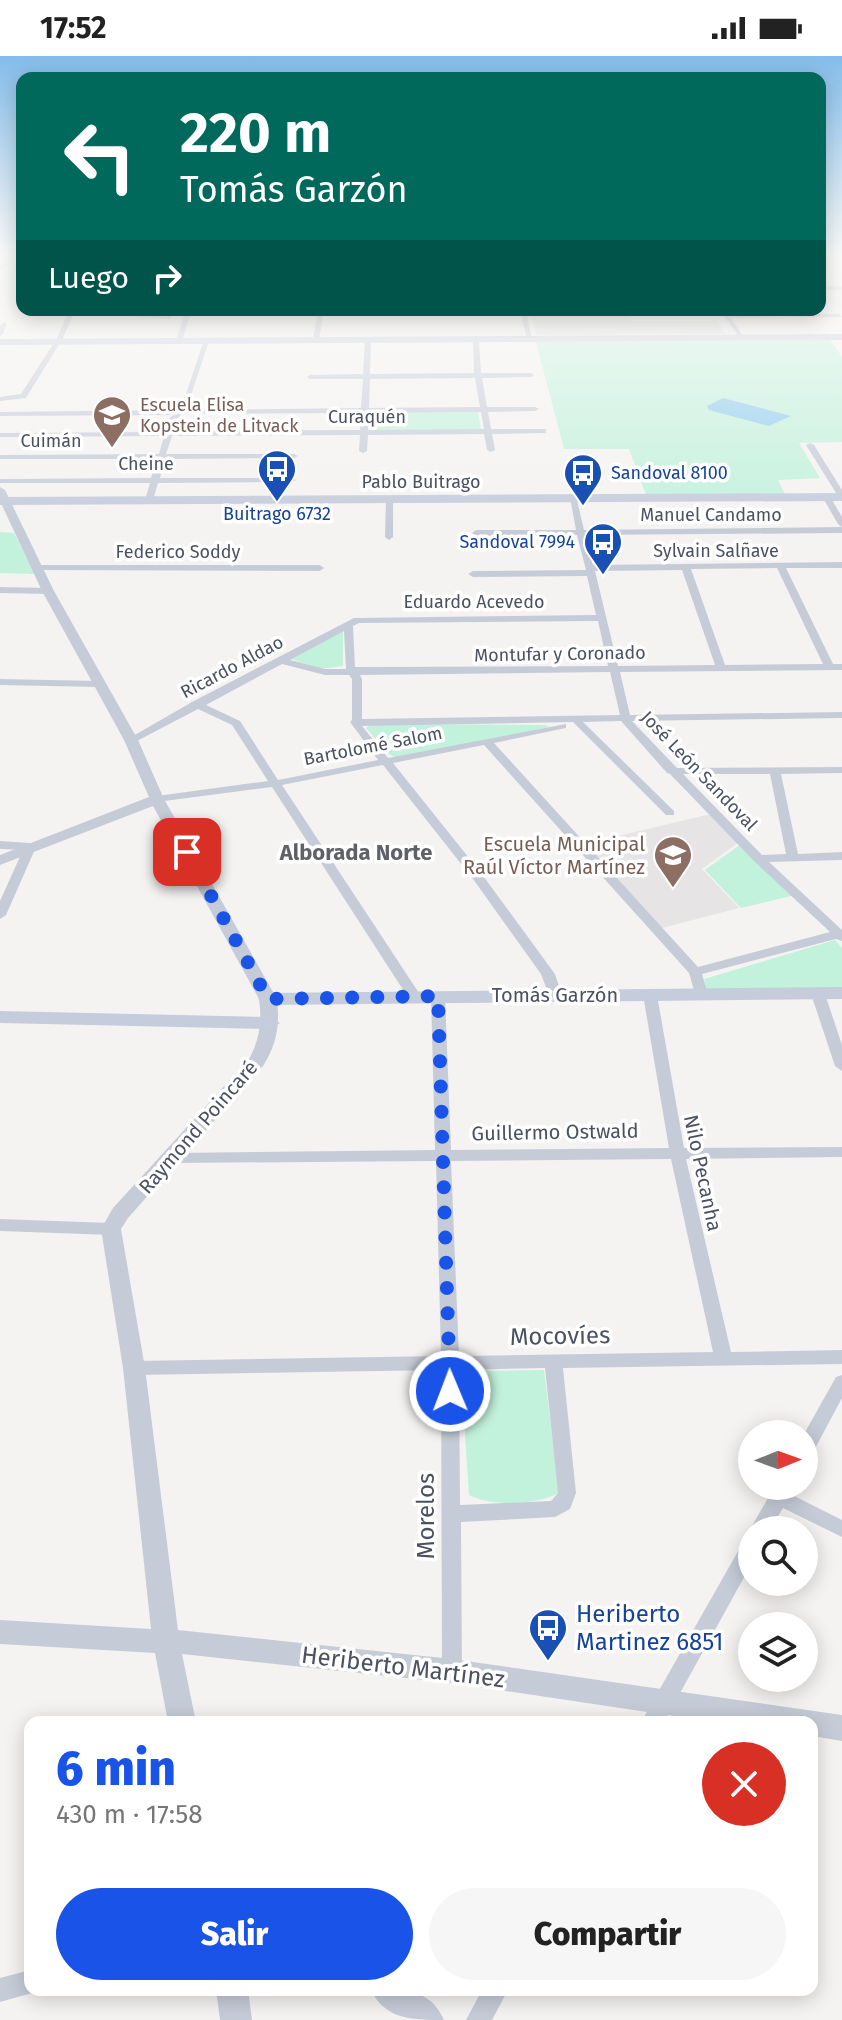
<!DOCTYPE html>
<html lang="es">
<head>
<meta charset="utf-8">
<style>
	body { margin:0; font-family:"Fira Sans",sans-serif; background:#f6f6f6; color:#222; height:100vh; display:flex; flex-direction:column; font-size:30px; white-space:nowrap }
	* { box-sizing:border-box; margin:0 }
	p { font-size:26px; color:#767676 }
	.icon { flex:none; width:44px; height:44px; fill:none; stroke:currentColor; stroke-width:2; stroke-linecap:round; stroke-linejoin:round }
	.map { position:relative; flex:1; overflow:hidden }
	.drawer { position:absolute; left:24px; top:1660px; width:794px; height:280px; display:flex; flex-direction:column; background:#fff; border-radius:16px; box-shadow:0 4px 20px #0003 }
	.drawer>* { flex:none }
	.guide { position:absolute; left:16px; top:16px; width:810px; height:244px; border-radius:16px; box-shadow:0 4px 20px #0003; background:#00695c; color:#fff; overflow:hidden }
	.needle { width:52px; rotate:89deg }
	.buttons { position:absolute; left:738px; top:1364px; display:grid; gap:16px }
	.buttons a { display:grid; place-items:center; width:80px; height:80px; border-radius:50%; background:#fff; box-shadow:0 4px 20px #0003; font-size:40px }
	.pin { position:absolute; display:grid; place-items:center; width:68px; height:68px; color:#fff; margin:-34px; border-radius:16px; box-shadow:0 4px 12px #0006 }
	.me { position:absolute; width:88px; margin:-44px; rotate:359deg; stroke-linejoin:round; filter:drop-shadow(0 0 6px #0008) }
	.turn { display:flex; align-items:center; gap:28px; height:168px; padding:0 32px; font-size:36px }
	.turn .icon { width:104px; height:104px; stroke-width:2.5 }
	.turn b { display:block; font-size:56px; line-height:68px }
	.then { display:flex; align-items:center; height:76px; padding:0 32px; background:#0003; gap:16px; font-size:30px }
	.round { display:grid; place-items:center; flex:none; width:84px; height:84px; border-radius:42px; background:#f6f6f6 }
	.headline { display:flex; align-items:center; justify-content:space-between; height:136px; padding:0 32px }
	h1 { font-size:48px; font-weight:800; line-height:60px; color:#1953e8 }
	.button { display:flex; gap:16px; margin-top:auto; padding:16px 32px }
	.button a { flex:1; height:92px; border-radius:48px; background:#1953e8; color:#fff; font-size:32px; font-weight:800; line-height:92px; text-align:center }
	.button a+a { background:#f6f6f6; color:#222 }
	.status { display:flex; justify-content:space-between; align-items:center; height:56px; padding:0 40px; background:#fff; direction:ltr }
	.status svg { height:22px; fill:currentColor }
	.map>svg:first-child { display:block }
</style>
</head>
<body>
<div class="status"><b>17:52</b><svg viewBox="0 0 49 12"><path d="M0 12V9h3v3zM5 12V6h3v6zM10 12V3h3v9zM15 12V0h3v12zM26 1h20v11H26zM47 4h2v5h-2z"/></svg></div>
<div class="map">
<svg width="842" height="1964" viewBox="0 0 842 1964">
	<rect width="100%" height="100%" fill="#f5f3f2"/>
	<g fill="#e6e4e4">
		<path d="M530,254H627L632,265H717L725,278L536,279Z"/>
		<path d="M715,757L742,784L702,813L739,852L662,872L584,788Z"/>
	</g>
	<g fill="#c2f1dc">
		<path d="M830,284L842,301V386L799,387L820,422L778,424L785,438L646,439L629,393H564L536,286Z"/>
		<path d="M478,356L481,374L369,375L368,357Z"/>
		<path d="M0,476L14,477L35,518L0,517Z"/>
		<path d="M343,575V610L320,613L291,603Z"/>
		<path d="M371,668L546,669L549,671L399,702L390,699L366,672Z"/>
		<path d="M744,786L795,839L741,852L705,814Z"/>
		<path d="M835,884L842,892V933L707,936L704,923Z"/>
		<path d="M544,1314L559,1437C536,1449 492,1451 469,1439L461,1315Z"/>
	</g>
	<path fill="#8fcbee" d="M723,342L791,360L769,370L709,354L707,350Z"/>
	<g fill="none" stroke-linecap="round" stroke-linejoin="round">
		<g fill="#c6ccd7" fill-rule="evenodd">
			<rect x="820" y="198" width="22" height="4"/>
			<rect x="0" y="200" width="22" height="4"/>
			<rect x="820" y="230" width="22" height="4"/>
			<path d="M69,254H75L63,282L26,342L0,345V341L21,338L57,282Z"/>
			<path d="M173,254H180L169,263L132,261L167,259Z"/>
			<path d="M186,254H192L182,285L179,287L176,285Z"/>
			<path d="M318,254H324L319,284L316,286L313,284Z"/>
			<path d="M520,254H526L532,284L527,283Z"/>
			<path d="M720,254H726L729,258H840L842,261L731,262L744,282L741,284Z"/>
			<path d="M4,266L7,268L3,278L0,280V270Z"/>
			<path d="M476,281L479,283L481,317H531L534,319L531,321L482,322L487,351H535L539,353L535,355L488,356L491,373H546V377L492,378L495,394L491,396L487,394L484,378L368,379L367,395L363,397L359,395L360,379L172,380L166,398H294L298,400L294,402L165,403L160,422H292L296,424L292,426L158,427L153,444L149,446L145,444L150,427H0V423L151,422L157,403H0V399L159,398L164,380L0,381V377L166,376L169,363L173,359L0,360V356L178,354L182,350L204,284L209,285L186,354L361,352L363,323H310L307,321L310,319L363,318L365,284L368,282L371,284L370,318L474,317L473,283ZM475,322L480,351L369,352L370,323ZM481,356L484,373L368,374V357ZM361,357L360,374L173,375L176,364L182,358Z"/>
			<path d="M810,387L814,389L842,434V442L838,440L806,389Z"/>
			<path d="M824,440L831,442L842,461V471L838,468L823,442Z"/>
			<path d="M386,442L393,444V481L389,484L385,481Z"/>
			<path d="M570,442L577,444L584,474L842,471V477L586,479L593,509L842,506V512H786L833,608H842V614L620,616L630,659L842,656V662L632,665L677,712L842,711V717L781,718L798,798L842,796V804L769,806L842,874V885L836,883L702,918L708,938L706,941H696L689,917L484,689L393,707L481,817L555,918L562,939L555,943L550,942L541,918L473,823L383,709L282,729L421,940L419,943H409L272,731L157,746L151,743L157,740L268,725L232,669L198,653L135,686L131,687L126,684L192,646L354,562L596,559L587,520L473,521L468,518L473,515L586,514L577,479L476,480L472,477L476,474H576ZM777,512L823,608L725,609L691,513ZM682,514L715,609L618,610L595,515ZM598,565L608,610L355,611L353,570L359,567ZM344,575L346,613H325L290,604ZM282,608L325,619H349L352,623V664L350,666L378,704L278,724L240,665L206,649ZM610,616L620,659L362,663V623L360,619ZM621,665L667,717L670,718L755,806L830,876L698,911L494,687L566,672V668L388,702L362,670L573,666L666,759H674V755L583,666ZM683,718H770L786,798L762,799Z"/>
			<path d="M36,509H320L324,512L320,515L33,514L32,512Z"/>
			<path d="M0,531L48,532L53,535L48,538L0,537Z"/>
			<path d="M0,623L98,625L103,628L98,631L0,629Z"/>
			<path d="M0,785L30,787L36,791L6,859L0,863V845L23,794L0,793Z"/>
			<path d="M818,934L825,938L842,989V1015L835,1010L811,938Z"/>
			<path d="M650,935L657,939L684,1092L842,1091V1101L686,1103L731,1296L842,1294V1308L563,1312L576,1437L570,1453L555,1461L461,1466L462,1615L459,1622L452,1625L445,1622L442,1615L441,1314L134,1319L128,1317L125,1312L128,1307L134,1305L441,1300L436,1105L173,1107L168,1106L165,1102L168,1098L173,1097L435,1094L431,940L438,936L445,940L451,1094L669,1092L643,939ZM671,1103L713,1296L459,1300L451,1105ZM545,1312L558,1437L551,1445L460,1449L459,1314Z"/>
			<path d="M0,1163L111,1167L117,1169L119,1173L117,1177L111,1179L0,1175Z"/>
			<path d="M842,1319V1342L811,1400L804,1403V1378L836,1321Z"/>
			<path d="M775,1430H794L790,1438L842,1464V1481L783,1452L770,1474H752V1477L750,1474L753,1468Z"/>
			<path d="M752,1481V1507L664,1666H641L745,1483Z"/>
			<path d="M30,1914V1934L39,1935L0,1946V1922Z"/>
			<path d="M482,1934H508L492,1964H466Z"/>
		</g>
		<g fill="#c6ccd7" fill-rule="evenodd">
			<path d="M22,198V203L0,215V210Z"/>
			<path d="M0,431L5,434L54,535L138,684L164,743L277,943C280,969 277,988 263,1010L128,1162L121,1173L145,1312L178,1574L452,1603L842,1659V1685L812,1680V1666H714L452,1627L182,1598L196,1666H168L155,1597L0,1588V1564L151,1573L123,1312L101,1173L113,1152L249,1003C260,983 262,965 259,943L153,750L0,809V799L149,741L124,684L42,535L0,445Z"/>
			<path d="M216,1934H248L252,1964H220Z"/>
			<path d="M371,1934C401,1934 430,1931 444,1964C414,1964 385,1964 371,1934Z"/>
		</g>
		<g fill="#c5ccdb" fill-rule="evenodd">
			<path d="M842,278V284L0,289V283Z"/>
			<path d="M842,437V445L0,449V441Z"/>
			<path d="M842,931V943L268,949L258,943L268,937Z"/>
			<path d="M0,955L270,961L280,967L270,973L0,967Z"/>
		</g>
	</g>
	<linearGradient id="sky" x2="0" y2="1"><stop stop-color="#84bdea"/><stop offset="0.42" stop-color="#fafaf9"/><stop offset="1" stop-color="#fafaf9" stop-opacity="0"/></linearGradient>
	<rect width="842" height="473" fill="url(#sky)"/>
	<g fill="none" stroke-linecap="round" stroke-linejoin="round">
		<path stroke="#1953e8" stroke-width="14" stroke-dasharray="0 25.2" d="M187,796L268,943L438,940L450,1335"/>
	</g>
	<defs>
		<g id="school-pin" transform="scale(2)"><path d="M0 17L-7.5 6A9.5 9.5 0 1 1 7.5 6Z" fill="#8d6e63" stroke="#fff"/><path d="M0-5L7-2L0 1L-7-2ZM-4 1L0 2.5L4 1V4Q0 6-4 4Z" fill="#fff"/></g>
		<g id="bus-pin" transform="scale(2)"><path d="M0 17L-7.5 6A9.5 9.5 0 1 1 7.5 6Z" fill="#1a4fb4" stroke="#fff"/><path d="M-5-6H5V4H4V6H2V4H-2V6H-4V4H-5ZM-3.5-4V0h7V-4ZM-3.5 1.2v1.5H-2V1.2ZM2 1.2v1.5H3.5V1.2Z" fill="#fff"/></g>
	</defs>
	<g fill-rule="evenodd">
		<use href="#school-pin" x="112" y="359"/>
		<use href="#bus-pin" x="277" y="413"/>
		<use href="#bus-pin" x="583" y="417"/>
		<use href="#bus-pin" x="603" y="486"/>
		<use href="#school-pin" x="673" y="799"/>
		<use href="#bus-pin" x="548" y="1572"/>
	</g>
	<g text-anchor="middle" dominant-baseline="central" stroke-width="7" stroke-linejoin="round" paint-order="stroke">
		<g font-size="18" fill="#785e54" stroke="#fff" text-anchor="start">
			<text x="140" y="349">Escuela Elisa<tspan x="140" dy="21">Kopstein de Litvack</tspan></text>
		</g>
		<g font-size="18" fill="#4a5261" stroke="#fff">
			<text x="367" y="361">Curaquén</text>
			<text x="51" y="385">Cuimán</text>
			<text x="146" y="408">Cheine</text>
			<text x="421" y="426">Pablo Buitrago</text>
			<text x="711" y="459">Manuel Candamo</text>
			<text x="716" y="495">Sylvain Salñave</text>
			<text x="178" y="496">Federico Soddy</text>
			<text x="474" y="546">Eduardo Acevedo</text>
			<text transform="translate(560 598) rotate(-1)">Montufar y Coronado</text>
			<text transform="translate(232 611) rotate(-28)">Ricardo Aldao</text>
			<text transform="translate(373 690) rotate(-11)">Bartolomé Salom</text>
			<text transform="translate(699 715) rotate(46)">José León Sandoval</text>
		</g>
		<g font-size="18" fill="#164399" stroke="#fff" text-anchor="start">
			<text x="611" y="417">Sandoval 8100</text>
			<text x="277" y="458" text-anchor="middle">Buitrago 6732</text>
			<text x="575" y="486" text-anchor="end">Sandoval 7994</text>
		</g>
		<g font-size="20" fill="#785e54" stroke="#fff" text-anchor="end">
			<text x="645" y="788">Escuela Municipal<tspan x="645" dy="23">Raúl Víctor Martínez</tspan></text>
		</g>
		<g font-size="20" fill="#4a5261" stroke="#fff">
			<text x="555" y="939">Tomás Garzón</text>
			<text transform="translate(198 1071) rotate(-49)">Raymond Poincaré</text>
			<text transform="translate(555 1076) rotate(-1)">Guillermo Ostwald</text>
			<text transform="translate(703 1117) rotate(78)">Nilo Pecanha</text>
		</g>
		<g font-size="22" font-weight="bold" fill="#5f6168" stroke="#fff">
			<text x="356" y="796">Alborada Norte</text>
		</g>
		<g font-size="24" fill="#4a5261" stroke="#fff">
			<text transform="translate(560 1280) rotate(-1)">Mocovíes</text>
			<text transform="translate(426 1460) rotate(-90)">Morelos</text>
			<text transform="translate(403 1611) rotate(7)">Heriberto Martínez</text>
		</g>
		<g font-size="24" fill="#164399" stroke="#fff" text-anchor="start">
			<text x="576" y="1558">Heriberto<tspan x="576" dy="28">Martinez 6851</tspan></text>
		</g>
	</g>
</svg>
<div class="buttons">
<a><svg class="needle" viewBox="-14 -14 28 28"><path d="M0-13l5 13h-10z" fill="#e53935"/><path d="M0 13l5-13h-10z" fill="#767676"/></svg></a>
<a><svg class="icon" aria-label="search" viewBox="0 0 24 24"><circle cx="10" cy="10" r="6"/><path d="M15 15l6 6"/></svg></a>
<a><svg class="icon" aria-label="layers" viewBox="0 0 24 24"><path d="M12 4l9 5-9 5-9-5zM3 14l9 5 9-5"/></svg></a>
</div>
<div class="pin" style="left:187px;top:796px;background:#d93025"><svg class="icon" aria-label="arrive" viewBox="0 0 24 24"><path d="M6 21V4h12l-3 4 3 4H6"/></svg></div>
<svg class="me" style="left:450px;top:1335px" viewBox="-20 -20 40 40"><circle r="17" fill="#1953e8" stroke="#fff" stroke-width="3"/><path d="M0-11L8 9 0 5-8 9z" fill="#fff"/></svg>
<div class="guide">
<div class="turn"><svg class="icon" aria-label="left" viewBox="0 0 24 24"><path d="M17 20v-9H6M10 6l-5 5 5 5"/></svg><div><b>220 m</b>Tomás Garzón</div></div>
<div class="then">Luego<svg class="icon" aria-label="right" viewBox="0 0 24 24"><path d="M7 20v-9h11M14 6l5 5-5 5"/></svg></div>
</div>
<section class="drawer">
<div class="headline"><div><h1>6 min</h1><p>430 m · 17:58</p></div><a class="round" style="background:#d93025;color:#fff"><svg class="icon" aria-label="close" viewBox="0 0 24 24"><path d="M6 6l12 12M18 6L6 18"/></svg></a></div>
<div class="button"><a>Salir</a><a>Compartir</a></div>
</section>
</div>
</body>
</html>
